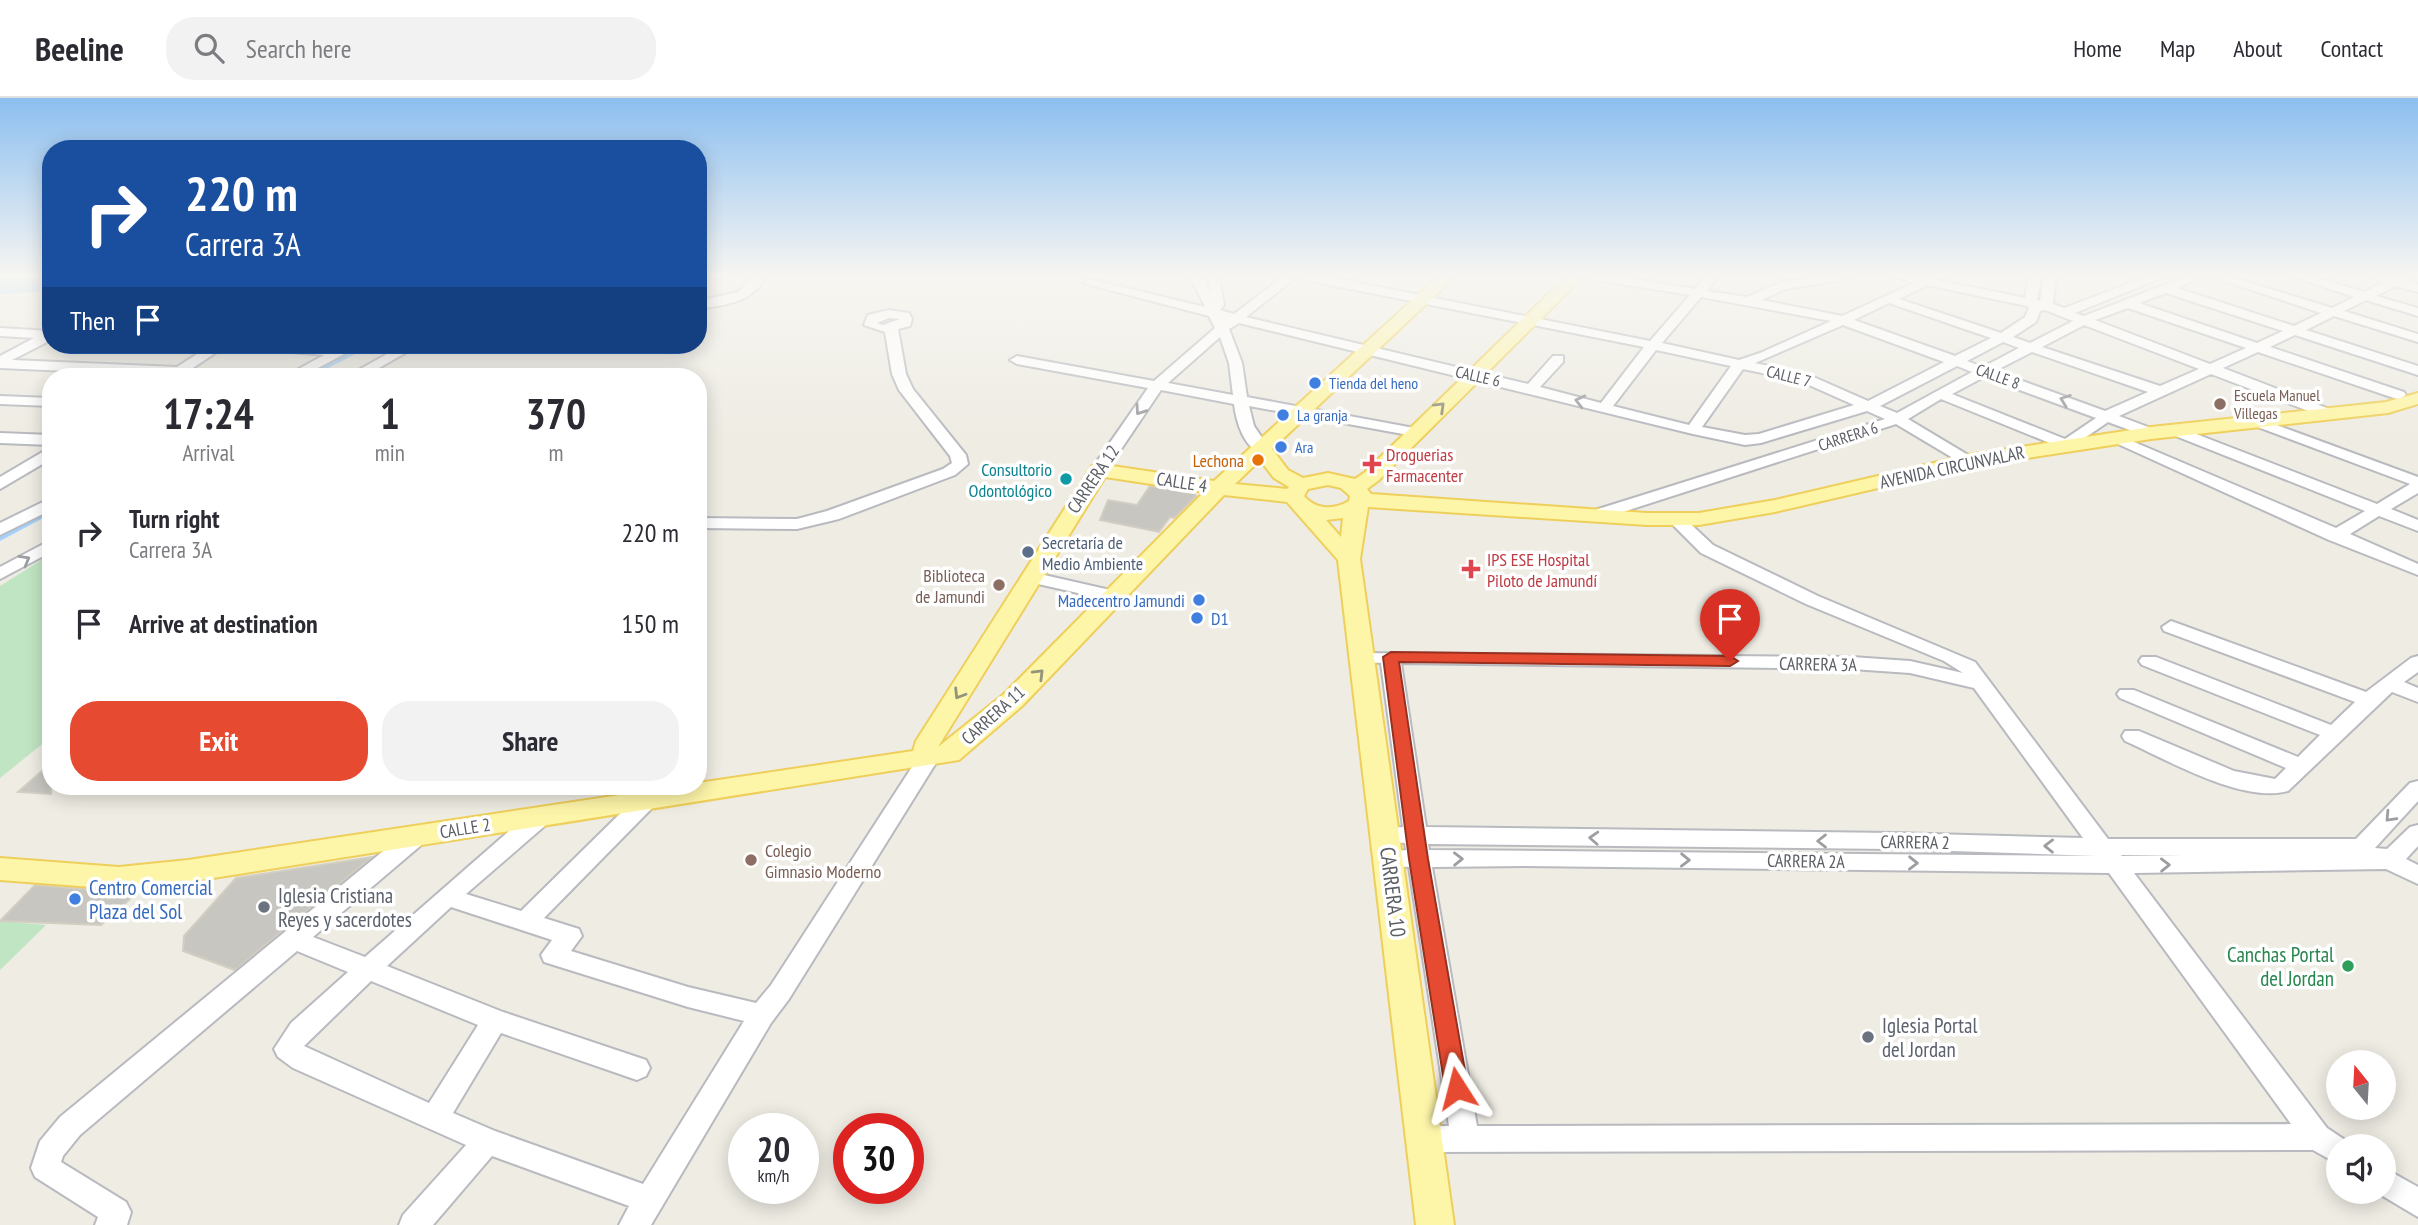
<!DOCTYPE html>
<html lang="en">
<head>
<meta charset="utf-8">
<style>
	body { margin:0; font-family:"PT Sans Narrow",sans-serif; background:#f2f2f3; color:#2b2b33; height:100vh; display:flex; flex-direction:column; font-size:26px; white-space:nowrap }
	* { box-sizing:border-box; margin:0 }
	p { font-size:23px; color:#7c7c81 }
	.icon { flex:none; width:38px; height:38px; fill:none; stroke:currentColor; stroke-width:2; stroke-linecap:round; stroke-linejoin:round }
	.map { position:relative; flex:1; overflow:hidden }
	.panel { position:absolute; left:42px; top:270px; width:665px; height:427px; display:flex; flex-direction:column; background:#fff; border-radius:28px; box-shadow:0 4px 18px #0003 }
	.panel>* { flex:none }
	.hud { position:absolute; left:42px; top:42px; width:665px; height:214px; border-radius:28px; box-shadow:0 4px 18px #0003; background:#1a4fa0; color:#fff; overflow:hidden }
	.needle { width:46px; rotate:342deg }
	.buttons { position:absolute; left:2326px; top:952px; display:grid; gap:14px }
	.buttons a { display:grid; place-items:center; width:70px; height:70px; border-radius:50%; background:#fff; box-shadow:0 4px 18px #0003; font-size:35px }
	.speed { position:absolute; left:728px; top:1015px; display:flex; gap:14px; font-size:35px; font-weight:700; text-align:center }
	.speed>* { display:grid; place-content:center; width:91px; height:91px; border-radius:50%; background:#fff; box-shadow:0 4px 18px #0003; line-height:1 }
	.speed small { font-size:18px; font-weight:400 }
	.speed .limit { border:10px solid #d22; background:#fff; color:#111 }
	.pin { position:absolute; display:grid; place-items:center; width:60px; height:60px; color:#fff; margin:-72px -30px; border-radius:50% 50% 50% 0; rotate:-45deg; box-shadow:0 0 7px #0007 }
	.pin .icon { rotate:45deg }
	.me { position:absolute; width:77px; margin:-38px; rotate:351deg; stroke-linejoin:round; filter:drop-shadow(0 0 5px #0008) }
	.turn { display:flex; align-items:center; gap:24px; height:147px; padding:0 28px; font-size:32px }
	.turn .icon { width:91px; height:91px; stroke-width:2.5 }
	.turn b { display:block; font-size:49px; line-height:60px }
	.then { display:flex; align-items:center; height:66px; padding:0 28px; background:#0003; gap:14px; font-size:26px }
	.eta { display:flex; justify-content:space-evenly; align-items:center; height:119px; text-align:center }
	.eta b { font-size:42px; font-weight:700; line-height:49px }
	.primary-button { display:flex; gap:14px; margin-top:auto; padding:14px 28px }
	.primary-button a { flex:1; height:80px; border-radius:28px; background:#e64b31; color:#fff; font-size:28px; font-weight:700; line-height:80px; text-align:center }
	.primary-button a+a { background:#f2f2f3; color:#2b2b33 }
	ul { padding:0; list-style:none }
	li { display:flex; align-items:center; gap:21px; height:91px; padding:0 28px }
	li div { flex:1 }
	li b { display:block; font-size:26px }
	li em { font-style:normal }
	header { display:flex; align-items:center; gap:42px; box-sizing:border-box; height:98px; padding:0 35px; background:#fff; border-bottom:2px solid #e1e1e2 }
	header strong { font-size:33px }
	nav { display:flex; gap:38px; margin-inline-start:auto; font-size:24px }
	.search { width:490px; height:63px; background:#f2f2f3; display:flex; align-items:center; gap:18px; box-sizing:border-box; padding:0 24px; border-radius:28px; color:#7c7c81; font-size:26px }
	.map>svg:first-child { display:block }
</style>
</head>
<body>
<header>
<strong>Beeline</strong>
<div class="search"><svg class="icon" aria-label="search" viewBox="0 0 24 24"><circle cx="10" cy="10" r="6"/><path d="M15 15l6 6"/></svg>Search here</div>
<nav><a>Home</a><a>Map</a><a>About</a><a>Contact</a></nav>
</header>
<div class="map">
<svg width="2418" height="1127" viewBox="0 0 2418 1127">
	<rect width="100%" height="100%" fill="#eeece3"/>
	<g fill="#c0e5c2">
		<path d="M51,456V639L0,680V488Z"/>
		<path d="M0,823L46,827L0,872Z"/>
	</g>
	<path fill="#a3d0fd" d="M0,178H51V193L0,196Z"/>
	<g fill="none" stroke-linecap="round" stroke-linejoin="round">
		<g stroke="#a3d0fd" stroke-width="3.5">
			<path d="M309,278L369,247"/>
			<path d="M0,441L51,414"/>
		</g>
	</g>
	<g fill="#c8c6c0" stroke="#d2cec2" stroke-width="2">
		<path d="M1150,388L1194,395L1196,398L1174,420L1170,419L1159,434L1100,422L1108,402L1137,407Z"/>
		<path d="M51,665V696L18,694Z"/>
		<path d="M372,759L235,872L183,853L184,838L236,780Z"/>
		<path d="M35,787L119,794L140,792L101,827L0,823Z"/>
	</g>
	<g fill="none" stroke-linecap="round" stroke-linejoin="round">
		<g stroke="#b8babf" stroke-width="4">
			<g id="minor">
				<path d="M698,178H723L698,185Z"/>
				<path d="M754,178H766C753,205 725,207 698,211V203L738,194Z"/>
				<path d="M1190,178H1202L1210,194L1207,178H1219L1224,207L1220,212L1234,216L1284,178H1298L1246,219L1528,286L1553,258H1563V264L1540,289L1601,305L1644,249L1305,182L1299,178H1325L1650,243L1690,197L1595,182L1589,178H1617L1695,191L1706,178H1719L1707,193L1747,199L1782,184L1820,178H1849L1843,182L1785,191L1762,202L1842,218L1914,185L1893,178H1932L1933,181L2025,200L2029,178H2041L2037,202L2040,203L2044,178H2056L2053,206L2064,210L2149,178H2166L2075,215L2084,218L2187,178H2204L2177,190L2294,228L2321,215L2209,178H2228L2332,210L2354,199L2291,178H2310L2364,194L2384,184L2370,178H2412L2406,183L2418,186V194L2396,188L2376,198L2418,210V218L2366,202L2344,213L2418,236V244L2334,218L2306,232L2418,268V277L2295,237L2270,249L2404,294L2406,297L2399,301L2394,300L2258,254L2223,270L2332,312L2334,315L2332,318H2322L2211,276L2119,318L2156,332L2158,335L2156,338H2146L2108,324L2067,352L1941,301L1908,321L1973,360L1976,363L1973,366H1963L1896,326L1598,422L1592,421L1590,417L1592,413L1885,321L1867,313L1761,345L1745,347L1693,336L1239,225L1229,231L1242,265L1247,299L1414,330L1421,334L1414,338L1249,308L1254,328L1269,350L1261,355C1243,349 1236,322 1234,306L1161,292L1105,375H1093L1091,372L1148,290L1017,266L1010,262L1017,258L1154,283L1215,230L1209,218L1083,185L1089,181L1205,209ZM1927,187L2027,208L2029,210L2025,219L2001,235L1899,201ZM2166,195L2283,233L2257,245L2139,205ZM1701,199L1831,223L1760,255L1739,262L1662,245ZM1889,205L1991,240L1955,258L1854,222ZM2128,210L2246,250L2210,266L2095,222ZM2045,212L2073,223L2030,245L2013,239L2036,224L2040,213ZM1843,227L1944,264L1868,303L1809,277L1755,265ZM2084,227L2199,271L2160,288L2042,249ZM1220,239L1229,265L1233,297L1168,285ZM2003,244L2019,250L1983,269L1967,263ZM1656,252L1731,268L1689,327L1613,308ZM2032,254L2148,294L2105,313L1995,273ZM1957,268L1972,274L1897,315L1880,308ZM1743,271L1800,283L1854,307L1759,336L1745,337L1702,329ZM1984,279L2096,320L2065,341L1952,296Z"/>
				<path d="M889,212L909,215L912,221L910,228L898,231L906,276L913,291L966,357L968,366L955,377L839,421L797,431L698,430V420L797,421L827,413L943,371L952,365L950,358L899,292L892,276L885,234L864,227L868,217ZM889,220L900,221L883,227L877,225Z"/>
				<path d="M0,230L51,233V242L12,262L177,269L211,247H227L181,278L0,270V258L34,240L0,238Z"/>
				<path d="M254,247L338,250L344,247H361L303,278H286L324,257L260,251Z"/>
				<path d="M403,247H419L365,278H348Z"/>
				<path d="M0,298L51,300V308L0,306Z"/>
				<path d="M2252,318L2418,379V395L2391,411L2418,422V433L2379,418L2350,436L2418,466V477L2329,442L2107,341L2115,336L2120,338L2336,430L2365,413L2168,335L2166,332L2168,329H2178L2377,406L2410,386L2247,325L2245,322L2247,319Z"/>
				<path d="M0,335L51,337V347L0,345Z"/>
				<path d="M51,349V361L0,391V379Z"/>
				<path d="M51,400V412L0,437V425Z"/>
				<path d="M1675,416L1681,417L1713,447L1818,498L1975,564L2108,741H2356L2410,685L2418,683V703L2375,750L2387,751L2410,729L2418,727V748L2406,761L2418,767V786L2386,771L2134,775L2327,1030L2348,1044L2350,1048H2338V1066L2313,1052L1424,1054L1414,1050L1410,1041L1414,1032L1424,1028H1449L1409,769L1382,767L1379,761L1382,755L1406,752L1405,745L1378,743L1375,737L1378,731L1403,729L1381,565L1353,563L1350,559L1353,555L1852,559L1910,563L1963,575L1944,563L1806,506L1701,455L1667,421ZM1401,565L1852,571L1910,575L1974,590L2083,740L1892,735L1426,729ZM1428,746L1892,751L2096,758L1429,752ZM2121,757H2184L2122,758ZM1525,768L2109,775L2291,1026L1477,1028L1432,769Z"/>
				<path d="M51,442V454L0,481V469Z"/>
				<path d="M1031,474L1119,494L1122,498L1113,503L1025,483L1022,479L1025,475Z"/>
				<path d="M2171,523L2366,594L2411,560L2418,558V574L2404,584L2418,590V604L2392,594L2288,693C2242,706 2166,661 2125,643L2122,638L2125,633H2139L2234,673L2275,681L2286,670L2120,600L2117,596L2120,592H2134L2298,659L2320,637L2142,567L2139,563L2142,559H2156L2331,627L2355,604L2164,533L2162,529Z"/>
				<path d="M928,653L935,655L939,660L789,901L771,925L651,1127H619L629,1108L492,1058L433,1127H399L403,1117L466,1047L293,970L278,959L274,951L291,925L348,874L297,853L80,1037L63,1058L61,1064L126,1104L131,1114L127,1127H95L98,1119L35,1079L31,1070L40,1043L60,1019L410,731L418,729L426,731L429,737L426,743L313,839L365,859L532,713L540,711L548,713L551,719L548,725L466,796L521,813L638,698L646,695L654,698L657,703L654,708L544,820L579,831L582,838L571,853L688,889L756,905L771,887L921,655ZM451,809L552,842L541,857L544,864L688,909L744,923L643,1086L495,1033L453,1015L501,935L637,982L646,978L650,970L646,962L503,914L387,868ZM371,883L478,927L429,1005L304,948Z"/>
				<path d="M2384,1070L2418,1089V1119L2376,1094H2384Z"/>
			</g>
		</g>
		<g stroke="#efcf5b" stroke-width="4">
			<path id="major" d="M1439,178H1456L1272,351L1288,372L1303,380L1328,375L1355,381L1364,375L1567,178H1584L1378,383L1367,391L1371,396L1647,415H1699L1775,402L1968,357L2151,329L2386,304L2418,295V306L2388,315L2151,341L1968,369L1775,414L1699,427H1647L1368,409L1360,461L1454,1127H1416L1338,462L1287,404L1224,397L1022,608L959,662L188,784L119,791L0,782V760L119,769L188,762L680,688H698V685L913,653L916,643L1092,368L1099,366L1214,383ZM1260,362L1274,380L1289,389L1287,391L1235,386ZM1105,379L1204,394L1004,596L938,649ZM1328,387L1341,390L1350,398L1349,403C1334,412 1316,412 1304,398L1308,391ZM1343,420L1341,439L1326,422Z"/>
		</g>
		<use href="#minor" fill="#fff" fill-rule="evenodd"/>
		<use href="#major" fill="#fdf5a8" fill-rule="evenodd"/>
	</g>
	<defs><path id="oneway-chevron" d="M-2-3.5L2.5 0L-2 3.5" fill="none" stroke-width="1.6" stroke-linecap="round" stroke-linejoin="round" transform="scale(1.75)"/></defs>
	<g stroke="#9d9ea2">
		<use href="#oneway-chevron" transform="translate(2065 302) rotate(-160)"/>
		<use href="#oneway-chevron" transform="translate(1580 303) rotate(-166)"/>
		<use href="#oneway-chevron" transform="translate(1140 312) rotate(125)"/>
		<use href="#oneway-chevron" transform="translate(25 462) rotate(-30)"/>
		<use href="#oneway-chevron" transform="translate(2390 719) rotate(133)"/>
		<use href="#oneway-chevron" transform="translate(1594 740) rotate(-177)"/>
		<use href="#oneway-chevron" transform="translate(1822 743) rotate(180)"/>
		<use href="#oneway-chevron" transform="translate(2049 748) rotate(-179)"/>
		<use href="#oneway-chevron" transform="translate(1458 761) rotate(-1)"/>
		<use href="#oneway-chevron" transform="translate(1685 762) rotate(1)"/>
		<use href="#oneway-chevron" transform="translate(1913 765) rotate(1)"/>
		<use href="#oneway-chevron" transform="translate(2165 767) rotate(-1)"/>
	</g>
	<g stroke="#94937c">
		<use href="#oneway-chevron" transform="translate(1440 309) rotate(-44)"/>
		<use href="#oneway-chevron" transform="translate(1039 576) rotate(-45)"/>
		<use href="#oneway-chevron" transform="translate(959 596) rotate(122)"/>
	</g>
	<linearGradient id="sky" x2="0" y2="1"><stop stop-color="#8cbff0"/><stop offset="0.53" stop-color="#f7f6f2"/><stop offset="1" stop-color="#f7f6f2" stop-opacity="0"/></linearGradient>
	<rect width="2418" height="336" fill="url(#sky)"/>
	<path fill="#e64b31" stroke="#963120" stroke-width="2" d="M1391,554L1730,558L1738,563L1730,568L1399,564L1428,761L1468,990L1465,997L1457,999L1449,997L1445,990L1409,761L1383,559Z"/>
	<g fill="#3f7fe0" stroke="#fff" stroke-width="2.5">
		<circle cx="1315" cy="285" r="7"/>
		<circle cx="1283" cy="317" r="7"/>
		<circle cx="1281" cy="349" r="7"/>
		<circle cx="1199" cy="502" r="7"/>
		<circle cx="1197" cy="520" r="7"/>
		<circle cx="75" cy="801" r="7"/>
	</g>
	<g fill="#8d6e63" stroke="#fff" stroke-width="2.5">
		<circle cx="2220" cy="306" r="7"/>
		<circle cx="999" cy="487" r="7"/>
		<circle cx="751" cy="762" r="7"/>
	</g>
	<circle fill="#e8710a" stroke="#fff" stroke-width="2.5" cx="1258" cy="362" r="7"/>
	<g fill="#e0444e" stroke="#fff" stroke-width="2.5">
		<path d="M1368.5 355.5h7v7h7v7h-7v7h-7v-7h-7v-7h7z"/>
		<path d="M1467.5 460.5h7v7h7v7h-7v7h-7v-7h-7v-7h7z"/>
	</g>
	<circle fill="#0f9aa8" stroke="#fff" stroke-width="2.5" cx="1066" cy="381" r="7"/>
	<circle fill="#5c6f8a" stroke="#fff" stroke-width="2.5" cx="1028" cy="454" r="7"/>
	<g fill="#6b7280" stroke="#fff" stroke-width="2.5">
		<circle cx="264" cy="809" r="7"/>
		<circle cx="1868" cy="939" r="7"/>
	</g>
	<circle fill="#2e9e5b" stroke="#fff" stroke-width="2.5" cx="2348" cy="868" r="7"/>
	<g text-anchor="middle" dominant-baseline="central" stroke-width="7" stroke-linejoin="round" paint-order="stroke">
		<g font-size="16" fill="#5b5e64" stroke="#fff">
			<text transform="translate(1478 278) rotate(13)">CALLE 6</text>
			<text transform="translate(1789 278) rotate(14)">CALLE 7</text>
			<text transform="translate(1998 278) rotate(20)">CALLE 8</text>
			<text transform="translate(1848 338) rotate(-18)">CARRERA 6</text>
		</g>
		<g font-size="16" fill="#366cbe" stroke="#fff" text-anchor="start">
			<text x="1329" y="285">Tienda del heno</text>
			<text x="1297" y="317">La granja</text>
			<text x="1295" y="349">Ara</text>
		</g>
		<g font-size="16" fill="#785e54" stroke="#fff" text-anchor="start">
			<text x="2234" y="297">Escuela Manuel<tspan x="2234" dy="18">Villegas</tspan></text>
		</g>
		<g font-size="18" fill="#be3a42" stroke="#fff" text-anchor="start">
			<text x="1386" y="356">Droguerias<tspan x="1386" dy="21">Farmacenter</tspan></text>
			<text x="1487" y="461">IPS ESE Hospital<tspan x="1487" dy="21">Piloto de Jamundí</tspan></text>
		</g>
		<g font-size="18" fill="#c56008" stroke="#fff" text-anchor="end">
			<text x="1244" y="362">Lechona</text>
		</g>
		<g font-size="18" fill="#5b5e64" stroke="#fff">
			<text transform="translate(1952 369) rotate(-12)">AVENIDA CIRCUNVALAR</text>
			<text transform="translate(1093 381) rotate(-56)">CARRERA 12</text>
			<text transform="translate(1182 384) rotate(9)">CALLE 4</text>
			<text transform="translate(1818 566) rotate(1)">CARRERA 3A</text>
			<text transform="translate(993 617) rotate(-42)">CARRERA 11</text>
			<text transform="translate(465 730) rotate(-9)">CALLE 2</text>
			<text transform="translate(1915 744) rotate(1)">CARRERA 2</text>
			<text transform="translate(1806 763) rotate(1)">CARRERA 2A</text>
		</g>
		<g font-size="18" fill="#0d838f" stroke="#fff" text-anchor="end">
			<text x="1052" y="371">Consultorio<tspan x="1052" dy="21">Odontológico</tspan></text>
		</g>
		<g font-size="18" fill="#4e5e75" stroke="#fff" text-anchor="start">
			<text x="1042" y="444">Secretaría de<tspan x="1042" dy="21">Medio Ambiente</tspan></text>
		</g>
		<g font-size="18" fill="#785e54" stroke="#fff" text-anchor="end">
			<text x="985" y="477">Biblioteca<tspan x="985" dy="21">de Jamundi</tspan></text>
			<text x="765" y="752" text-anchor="start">Colegio<tspan x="765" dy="21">Gimnasio Moderno</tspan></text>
		</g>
		<g font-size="18" fill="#366cbe" stroke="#fff" text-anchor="end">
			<text x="1185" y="502">Madecentro Jamundi</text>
			<text x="1211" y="520" text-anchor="start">D1</text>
		</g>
		<g font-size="21" fill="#366cbe" stroke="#fff" text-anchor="start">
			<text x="89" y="789">Centro Comercial<tspan x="89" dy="24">Plaza del Sol</tspan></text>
		</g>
		<g font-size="21" fill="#5b5e64" stroke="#fff">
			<text transform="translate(1393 794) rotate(83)">CARRERA 10</text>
		</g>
		<g font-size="21" fill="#5b616d" stroke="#fff" text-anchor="start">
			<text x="278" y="797">Iglesia Cristiana<tspan x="278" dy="24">Reyes y sacerdotes</tspan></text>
			<text x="1882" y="927">Iglesia Portal<tspan x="1882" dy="24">del Jordan</tspan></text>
		</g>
		<g font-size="21" fill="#27864d" stroke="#fff" text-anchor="end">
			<text x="2334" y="856">Canchas Portal<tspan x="2334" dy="24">del Jordan</tspan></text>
		</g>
	</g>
</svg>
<div class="buttons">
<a><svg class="needle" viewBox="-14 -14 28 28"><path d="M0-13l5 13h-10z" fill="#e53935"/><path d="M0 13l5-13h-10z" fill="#7c7c81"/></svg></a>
<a><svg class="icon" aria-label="sound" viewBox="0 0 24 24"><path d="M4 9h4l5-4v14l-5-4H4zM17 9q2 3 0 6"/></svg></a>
</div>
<div class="speed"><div>20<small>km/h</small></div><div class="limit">30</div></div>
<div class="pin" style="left:1730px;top:563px;background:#d93025"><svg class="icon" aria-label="arrive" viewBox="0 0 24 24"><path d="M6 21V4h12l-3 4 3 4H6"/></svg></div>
<svg class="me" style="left:1457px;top:990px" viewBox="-20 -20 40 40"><path d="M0-17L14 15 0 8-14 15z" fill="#e64b31" stroke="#fff" stroke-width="4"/></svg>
<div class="hud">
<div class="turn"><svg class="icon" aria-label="right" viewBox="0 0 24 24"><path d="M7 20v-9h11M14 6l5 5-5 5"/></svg><div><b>220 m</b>Carrera 3A</div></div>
<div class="then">Then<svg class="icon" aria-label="arrive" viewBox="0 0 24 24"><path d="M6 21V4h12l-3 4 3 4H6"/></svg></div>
</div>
<section class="panel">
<div class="eta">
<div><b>17:24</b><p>Arrival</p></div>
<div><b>1</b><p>min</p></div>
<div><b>370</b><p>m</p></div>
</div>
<ul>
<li><svg class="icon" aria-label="right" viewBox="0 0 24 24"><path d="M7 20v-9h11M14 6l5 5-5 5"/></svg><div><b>Turn right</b><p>Carrera 3A</p></div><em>220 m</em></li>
<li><svg class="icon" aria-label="arrive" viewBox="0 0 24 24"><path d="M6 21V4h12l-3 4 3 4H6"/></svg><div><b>Arrive at destination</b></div><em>150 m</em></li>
</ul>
<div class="primary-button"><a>Exit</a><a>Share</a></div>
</section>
</div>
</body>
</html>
